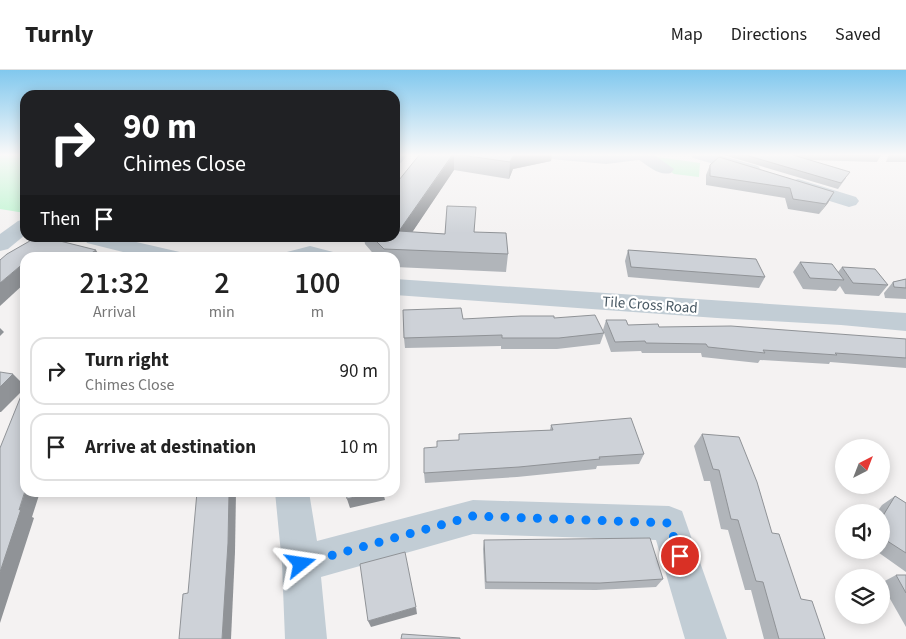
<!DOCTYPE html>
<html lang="en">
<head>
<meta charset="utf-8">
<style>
	body { margin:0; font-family:"Source Sans 3",sans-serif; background:#f2f2f2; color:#222; height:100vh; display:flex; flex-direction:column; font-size:19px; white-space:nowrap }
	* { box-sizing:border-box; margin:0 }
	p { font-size:16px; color:#767676 }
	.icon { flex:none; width:28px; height:28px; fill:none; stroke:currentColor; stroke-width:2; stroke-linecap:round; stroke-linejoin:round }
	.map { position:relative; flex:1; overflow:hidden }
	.panel { position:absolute; left:20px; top:182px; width:380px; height:245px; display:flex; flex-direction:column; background:#fff; border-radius:15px; box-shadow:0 2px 12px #0003 }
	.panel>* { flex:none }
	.banner { position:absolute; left:20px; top:20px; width:380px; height:152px; border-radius:15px; box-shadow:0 2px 12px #0003; background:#202124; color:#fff; overflow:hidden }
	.needle { width:32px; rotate:42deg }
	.controls { position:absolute; left:835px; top:369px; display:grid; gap:10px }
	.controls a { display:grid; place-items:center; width:55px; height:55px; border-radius:50%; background:#fff; box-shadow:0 2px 12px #0003; font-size:25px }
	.pin { position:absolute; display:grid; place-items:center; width:42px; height:42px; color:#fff; margin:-21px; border:2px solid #fff; border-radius:50%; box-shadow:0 1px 5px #0007 }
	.me { position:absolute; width:55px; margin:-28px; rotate:75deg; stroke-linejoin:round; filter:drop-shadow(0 0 4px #0008) }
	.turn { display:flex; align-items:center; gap:18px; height:105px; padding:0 20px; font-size:22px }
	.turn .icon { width:65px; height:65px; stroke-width:2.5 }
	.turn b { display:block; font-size:35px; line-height:42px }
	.then { display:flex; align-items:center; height:48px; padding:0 20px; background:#0003; gap:10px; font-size:19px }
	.eta { display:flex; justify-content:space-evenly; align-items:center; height:85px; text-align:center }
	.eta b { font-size:30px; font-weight:600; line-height:35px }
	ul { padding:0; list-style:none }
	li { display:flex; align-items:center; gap:15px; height:68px; margin:0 10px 8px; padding:0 10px; border:2px solid #e0e0e0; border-radius:15px }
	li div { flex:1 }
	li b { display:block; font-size:19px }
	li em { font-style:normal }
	header { display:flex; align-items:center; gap:30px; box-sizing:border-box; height:70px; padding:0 25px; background:#fff; border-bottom:1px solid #e0e0e0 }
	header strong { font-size:24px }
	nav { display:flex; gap:28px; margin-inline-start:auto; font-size:18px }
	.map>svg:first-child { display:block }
</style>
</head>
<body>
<header>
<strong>Turnly</strong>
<nav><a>Map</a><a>Directions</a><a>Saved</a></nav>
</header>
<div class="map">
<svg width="906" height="569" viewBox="0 0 906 569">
	<rect width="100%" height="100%" fill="#f4f2f2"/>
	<g fill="#bdf5d0">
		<path d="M0,84H25V143L0,139Z"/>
		<path d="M658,87L700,93L699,107L674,104L658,92L656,89Z"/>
	</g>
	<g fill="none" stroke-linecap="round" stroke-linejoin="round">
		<g fill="#c2cdd5" fill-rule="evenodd">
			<path d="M395,84H408L401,93L395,94Z"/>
			<path d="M541,84H653L674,99L671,103C659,106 650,97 639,90L606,94L550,89L544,88Z"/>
			<path d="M690,84H716L758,96L761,100L758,104L752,105L693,88Z"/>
			<path d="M798,109L856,127L859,131L856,135L849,137L791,119L789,115L791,111Z"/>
			<path d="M25,149V165L8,179L0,181V164L18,151Z"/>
			<path d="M84,168H119L184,183L187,188H147L87,173Z"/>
			<path d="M310,176L337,183L340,188H280L283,183Z"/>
			<path d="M395,209L906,243V261L841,255L717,248L395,225Z"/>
			<path d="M275,422H309L317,471L473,430L669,436L682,441L727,569H685L656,470L473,464L321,507L327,569H285L282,494Z"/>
		</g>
	</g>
	<g fill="#b1b5ba">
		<path d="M420,84H552L551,91L513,99L509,109L454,100L412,162L445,164L475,162L508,184L506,202L395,197V188H377L365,174L364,168H395Z"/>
		<path d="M720,84H881V85L877,92L809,90L846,108L838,119Z"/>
		<path d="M889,84H906V92H886Z"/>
		<path d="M710,95L834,122L819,144L788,139L785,128L706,115V105Z"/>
		<path d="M628,180L765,207L759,218L628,207L625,191Z"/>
		<path d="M800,192L838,202L842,197L888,215L879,226L845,224L840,216L836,221L803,219L793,202Z"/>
		<path d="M906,209V229L885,228L884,223L893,212Z"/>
		<path d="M395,233L397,262H395Z"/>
		<path d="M554,248L604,263L600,274L557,279H501V276L405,278L404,268L463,249Z"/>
		<path d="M606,250L628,255L659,257L906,269V298L830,292L829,294L760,290L758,293L702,287L701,283H642L641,281L611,282L603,260Z"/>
		<path d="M551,355L644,384L639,394L597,396L596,399L517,407L425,413L424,403L437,377L459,370V364L550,360Z"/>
		<path d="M702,364L772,463L801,529L825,569H764L751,520H745L728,460L721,459L710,411H704L694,376Z"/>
		<path d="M895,426L906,433V502L875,480H881V442H877L882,435Z"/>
		<path d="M484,470L663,509L656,517L596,520L485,519L483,479Z"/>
		<path d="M896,505H906V557L881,513Z"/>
	</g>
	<g fill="#909397">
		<path d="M454,84V100L401,179L399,161Z"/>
		<path d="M514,84H552L551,91L513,99L509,109L510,92Z"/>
		<path d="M834,122L828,133L819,144L826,134Z"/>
		<path d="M53,168H59L65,177L52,169Z"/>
		<path d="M96,180L101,188L90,184Z"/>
		<path d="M25,192V213L0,236V213Z"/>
		<path d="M395,233L396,242L397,262L395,251Z"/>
		<path d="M0,258L4,262L0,266Z"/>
		<path d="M13,304L25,316V318L1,342H0V317Z"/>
		<path d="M25,422H40L32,447L34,448L0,553V502L19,440Z"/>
		<path d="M229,422H236L235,482L231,569H222Z"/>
		<path d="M374,422H383L385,430L350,438L347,429Z"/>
		<path d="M416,537L417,544L371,557L368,551Z"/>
	</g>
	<g fill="#ced2d8" stroke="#909397">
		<path d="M420,84H453L399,161L445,164L447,136L476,137L474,162L506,163L508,184L384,179L373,168H395V115Z"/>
		<path d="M454,84H514L510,92Z"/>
		<path d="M742,84H793V85L850,102L841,113Z"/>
		<path d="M795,84H881V85Z"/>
		<path d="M719,87L834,122L826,134L793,129L790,118L710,106V95Z"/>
		<path d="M35,168H53L52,169L96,180L90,184L105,188H41L32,185L30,188H25V192L0,213V190L7,184Z"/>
		<path d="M628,180L756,189L765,207L631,197Z"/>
		<path d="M800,192L832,194L844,210L810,208Z"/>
		<path d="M842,197L875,199L888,215L853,213Z"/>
		<path d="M906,209V218L894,217L893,212Z"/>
		<path d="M461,238L463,249L521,246H554V248L595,245L604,263L559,268H502V265L404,268L403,240Z"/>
		<path d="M606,250H626L628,255L658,254L659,257L731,256L906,269V288L835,283L837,285L763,280L765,283L708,277L706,274L646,273L645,271L615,272Z"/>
		<path d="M0,302L13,304L0,317Z"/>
		<path d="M25,316V421L19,440L21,439L0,502V378Z"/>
		<path d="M631,348L644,384L599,387L600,389L519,397L424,403V378L437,377V371L459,370V364L553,360L551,355Z"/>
		<path d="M702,364L739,367L757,412L772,463L779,464L801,529L812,531L825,569H779L763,512L756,511L738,450L731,449L719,400L713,399Z"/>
		<path d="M197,422H229L228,473L222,569H179L183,524L188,523Z"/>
		<path d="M346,422H374L347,429Z"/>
		<path d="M895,426L906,433V483L881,467V449Z"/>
		<path d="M650,468L663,509L600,513L486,512L484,470Z"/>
		<path d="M405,482L416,537L368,551L360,494Z"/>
		<path d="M896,505H906V523Z"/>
		<path d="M402,564L460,568V569H401Z"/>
	</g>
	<linearGradient id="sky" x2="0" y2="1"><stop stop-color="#81c8ee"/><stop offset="0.52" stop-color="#faf9f9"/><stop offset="1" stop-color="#faf9f9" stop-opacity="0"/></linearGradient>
	<rect width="906" height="163" fill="url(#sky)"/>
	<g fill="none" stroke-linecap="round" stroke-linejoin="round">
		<path stroke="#057dfc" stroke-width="9" stroke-dasharray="0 16.2" d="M301,494L473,446L669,453L680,486"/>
	</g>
	<g text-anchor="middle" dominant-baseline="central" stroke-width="4.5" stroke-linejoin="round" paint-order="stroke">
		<g font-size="15" fill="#475762" stroke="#fff">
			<text transform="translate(650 235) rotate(4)">Tile Cross Road</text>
		</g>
	</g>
</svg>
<div class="controls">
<a><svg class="needle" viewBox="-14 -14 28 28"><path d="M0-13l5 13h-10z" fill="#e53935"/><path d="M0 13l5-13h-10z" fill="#767676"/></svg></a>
<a><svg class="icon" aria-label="sound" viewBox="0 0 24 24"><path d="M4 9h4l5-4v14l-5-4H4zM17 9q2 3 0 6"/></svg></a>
<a><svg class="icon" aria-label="layers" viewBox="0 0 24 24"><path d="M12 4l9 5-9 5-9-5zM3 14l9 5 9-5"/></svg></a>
</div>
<div class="pin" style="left:680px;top:486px;background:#d93025"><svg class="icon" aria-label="arrive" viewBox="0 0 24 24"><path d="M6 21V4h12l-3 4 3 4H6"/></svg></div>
<svg class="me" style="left:301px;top:494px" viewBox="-20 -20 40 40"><path d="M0-17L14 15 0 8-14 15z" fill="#057dfc" stroke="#fff" stroke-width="4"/></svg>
<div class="banner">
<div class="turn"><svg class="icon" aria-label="right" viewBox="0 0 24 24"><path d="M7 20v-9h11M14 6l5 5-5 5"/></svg><div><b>90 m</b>Chimes Close</div></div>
<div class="then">Then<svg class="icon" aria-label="arrive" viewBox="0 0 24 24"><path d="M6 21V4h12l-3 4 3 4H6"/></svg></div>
</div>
<section class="panel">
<div class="eta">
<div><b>21:32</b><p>Arrival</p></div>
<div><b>2</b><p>min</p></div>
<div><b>100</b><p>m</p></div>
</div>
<ul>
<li><svg class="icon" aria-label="right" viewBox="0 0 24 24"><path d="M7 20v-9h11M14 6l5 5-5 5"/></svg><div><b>Turn right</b><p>Chimes Close</p></div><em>90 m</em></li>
<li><svg class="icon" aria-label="arrive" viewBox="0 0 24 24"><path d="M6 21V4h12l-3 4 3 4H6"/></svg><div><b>Arrive at destination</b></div><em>10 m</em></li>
</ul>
</section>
</div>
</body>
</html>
